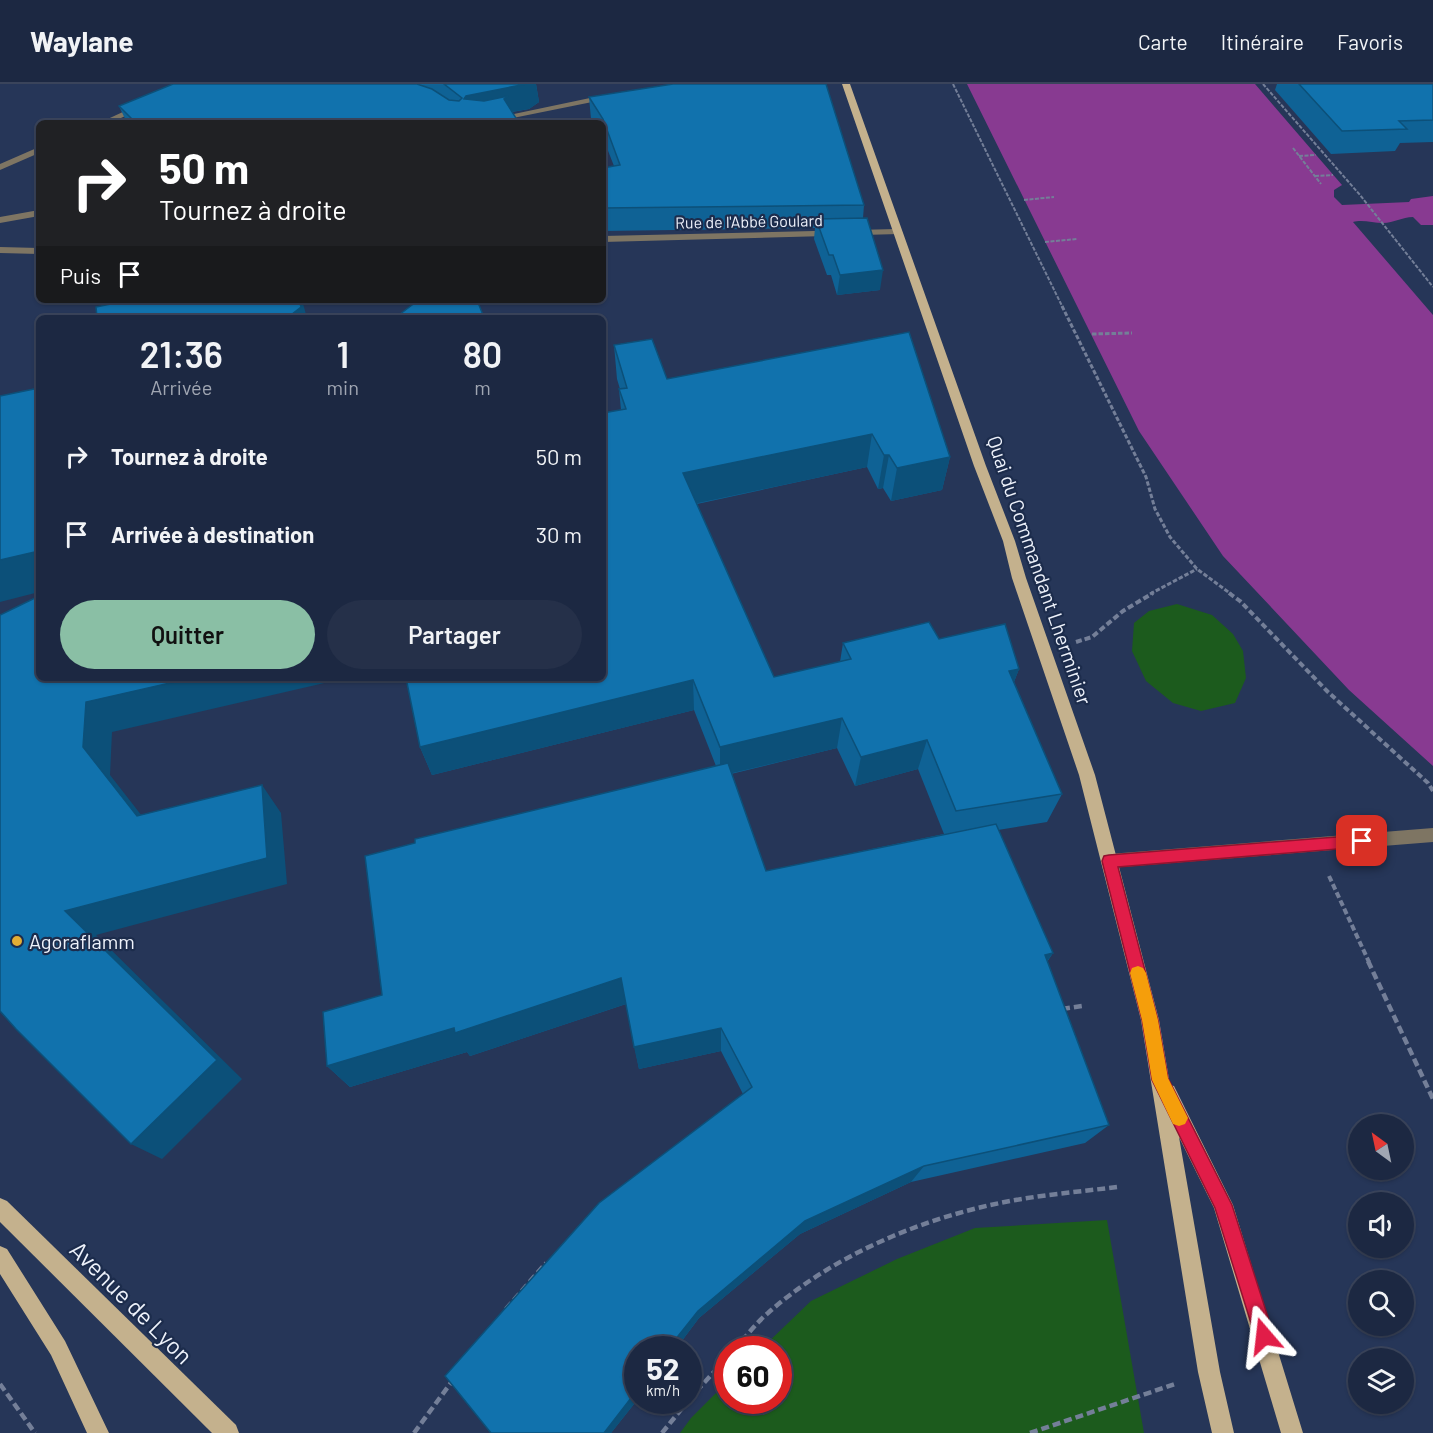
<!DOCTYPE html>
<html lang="fr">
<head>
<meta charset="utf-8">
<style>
	body { margin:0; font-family:Barlow,sans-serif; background:#253049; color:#f1f3f6; height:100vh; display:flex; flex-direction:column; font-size:22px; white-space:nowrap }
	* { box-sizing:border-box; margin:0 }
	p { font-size:20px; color:#a0a6b2 }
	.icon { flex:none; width:33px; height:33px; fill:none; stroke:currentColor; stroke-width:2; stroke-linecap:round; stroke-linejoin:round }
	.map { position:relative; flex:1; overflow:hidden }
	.side { position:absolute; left:36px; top:231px; width:570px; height:366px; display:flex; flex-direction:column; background:#1c2842; border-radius:9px; box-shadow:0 2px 4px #0004,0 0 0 2px #3a445b }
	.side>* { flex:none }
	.banner { position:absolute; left:36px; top:36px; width:570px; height:183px; border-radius:9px; box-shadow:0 2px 4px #0004,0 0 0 2px #3a445b; background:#202124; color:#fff; overflow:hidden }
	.needle { width:39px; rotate:327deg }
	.buttons { position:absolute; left:1348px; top:1030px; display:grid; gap:12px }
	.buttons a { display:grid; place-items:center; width:66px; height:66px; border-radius:50%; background:#1c2842; box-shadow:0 2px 4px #0004,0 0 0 2px #3a445b; font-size:30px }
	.speed { position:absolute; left:624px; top:1252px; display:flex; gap:12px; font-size:30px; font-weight:700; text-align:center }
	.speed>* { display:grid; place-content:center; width:78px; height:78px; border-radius:50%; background:#1c2842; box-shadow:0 2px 4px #0004,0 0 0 2px #3a445b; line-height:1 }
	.speed small { font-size:15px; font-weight:400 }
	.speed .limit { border:9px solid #d22; background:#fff; color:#111 }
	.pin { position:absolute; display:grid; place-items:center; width:51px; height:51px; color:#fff; margin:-26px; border-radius:12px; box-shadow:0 3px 9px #0006 }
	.me { position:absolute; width:66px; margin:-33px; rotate:343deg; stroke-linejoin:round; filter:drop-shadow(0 0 4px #0008) }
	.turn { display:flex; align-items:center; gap:21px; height:126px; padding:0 24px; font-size:27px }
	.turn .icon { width:78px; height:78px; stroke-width:2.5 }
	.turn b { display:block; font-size:42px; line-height:51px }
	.then { display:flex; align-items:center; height:57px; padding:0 24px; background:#0003; gap:12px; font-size:22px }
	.eta { display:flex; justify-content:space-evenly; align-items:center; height:102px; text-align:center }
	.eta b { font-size:36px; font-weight:600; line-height:42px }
	.button { display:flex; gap:12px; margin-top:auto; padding:12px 24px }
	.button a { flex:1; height:69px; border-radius:36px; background:#8abfa5; color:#111; font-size:24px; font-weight:600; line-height:69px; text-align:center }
	.button a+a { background:#253049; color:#f1f3f6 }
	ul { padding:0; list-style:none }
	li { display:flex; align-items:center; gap:18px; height:78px; padding:0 24px }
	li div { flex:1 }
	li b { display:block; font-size:22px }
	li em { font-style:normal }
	header { display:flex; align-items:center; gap:36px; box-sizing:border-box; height:84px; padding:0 30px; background:#1c2842; border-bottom:2px solid #3a445b }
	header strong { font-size:28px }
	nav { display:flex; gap:33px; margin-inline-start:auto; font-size:21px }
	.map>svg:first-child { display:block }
</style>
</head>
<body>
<header>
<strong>Waylane</strong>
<nav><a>Carte</a><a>Itinéraire</a><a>Favoris</a></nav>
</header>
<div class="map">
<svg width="1433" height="1349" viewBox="0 0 1433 1349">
	<rect width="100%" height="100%" fill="#263658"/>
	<g fill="#1c5b1d">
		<path d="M1177,520L1212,531L1233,550L1243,567L1246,594L1235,619L1201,627L1173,619L1146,597L1132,567L1134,539L1149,527Z"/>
		<path d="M1107,1136L1144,1349H680L691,1334L727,1298L728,1317H778V1266H760L811,1217L897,1175L975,1144Z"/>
	</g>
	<path fill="#883a91" d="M967,0H1255L1342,101L1334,106V113L1342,121L1409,118L1411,115L1433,112V141H1421L1413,133C1402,133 1394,139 1383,139C1373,139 1362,135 1353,138L1433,231V682L1349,606L1223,472L1139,347Z"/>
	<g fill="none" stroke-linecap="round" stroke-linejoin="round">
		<g stroke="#747f98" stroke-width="2" stroke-dasharray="4 1.5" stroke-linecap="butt">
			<path d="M953,0L1063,224"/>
			<path d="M1263,0L1360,111L1433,203"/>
			<path d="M1293,64L1321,100"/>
			<path d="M1299,72L1316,71"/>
			<path d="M1315,92L1333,91"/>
			<path d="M1024,116L1054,113"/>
			<path d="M1045,158L1077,155"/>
		</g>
		<g stroke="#747f98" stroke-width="3" stroke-dasharray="4.5 2" stroke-linecap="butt">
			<path d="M1062,222L1146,393L1155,425L1170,453L1197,485L1231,510"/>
			<path d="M1092,250L1132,249"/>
			<path d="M1150,510L1197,485"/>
		</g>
		<g stroke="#747f98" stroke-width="4" stroke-dasharray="6 3" stroke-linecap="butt">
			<path d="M1229,509L1240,517L1328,608L1428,699L1433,707"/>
			<path d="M1076,558L1092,553L1123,527L1153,509"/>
			<path d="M1329,792L1369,878"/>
		</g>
		<g stroke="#747f98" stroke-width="4.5" stroke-dasharray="8 4" stroke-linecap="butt">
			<path d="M1368,877L1433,1015"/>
			<path d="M1062,925L1082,922"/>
			<path d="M506,1225L546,1179"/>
			<path d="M734,1266C745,1254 755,1240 768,1229C831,1173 917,1136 1000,1119C1038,1111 1078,1108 1117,1103"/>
			<path d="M0,1300L35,1349"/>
			<path d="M688,1316L728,1273"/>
			<path d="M414,1349L453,1296"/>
			<path d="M662,1349L688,1317"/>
			<path d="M1030,1349L1175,1300"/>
		</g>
		<g fill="#7e7563" fill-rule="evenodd">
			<path d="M609,10H612V14L488,39H471Z"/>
			<path d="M138,21L145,23L110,39H99Z"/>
			<path d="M39,63V69L0,86V80Z"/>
			<path d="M39,126V132L0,139V133Z"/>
			<path d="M896,145L899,146V150L603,158V152Z"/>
			<path d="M0,163L39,164V170L0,169Z"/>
			<path d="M1433,744V758L1109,784L1103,782L1101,777L1103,772L1109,770Z"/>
		</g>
		<g fill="#c4b18d" fill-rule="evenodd">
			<path d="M842,0H850L986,382L1015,457L1026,494L1095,691L1159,936L1170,1001L1174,1002L1233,1121L1303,1349H1281L1214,1124L1179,1053L1220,1288L1234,1349H1212L1198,1288L1141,936L1079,691L1012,494L1003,457L974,382Z"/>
			<path d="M0,1114L7,1117L236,1341L239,1349H212L0,1138Z"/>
			<path d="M0,1162L7,1165L65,1257L109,1349H87L51,1271L0,1190Z"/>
		</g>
	</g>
	<g fill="#0f6295" fill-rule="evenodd">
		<path d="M173,0H536L539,18L529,25L512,28L519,39H127L119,22Z"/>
		<path d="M1277,0H1433V58L1400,59L1395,67L1331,70L1275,6Z"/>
		<path d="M589,13L864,121L863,134L880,206L837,211L831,191H827L814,155L815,144L603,147V84L614,82L603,54V39H594L591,35Z"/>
		<path d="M909,248L950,373L942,406L891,417L883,404L878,405L867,383L697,420L774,593L840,578L843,559L929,538L939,555L1005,540L1019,585L1014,598L1062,710L1047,738L998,746L1053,869L1047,878L1109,1041L1085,1059L911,1098L800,1150L699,1234L675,1266H638V1315L611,1349H491L445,1292L599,1119L743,1010L721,967L639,985L626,920L470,972L467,968L350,1003L327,982L323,928L382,911L365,772L415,759V755L716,682L694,626L432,691L420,663L406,594H603V329L621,326L619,305H620L617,295L614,261L652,255L667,295ZM837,664L855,702L918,685L944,750L766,787L731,690Z"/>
	</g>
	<g fill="#0c5079">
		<path d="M526,0H536L539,18L529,25L511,28L464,15L466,12Z"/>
		<path d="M883,186L880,206L837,211L840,191Z"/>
		<path d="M299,216H302L307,234H287Z"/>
		<path d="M872,350L867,383L684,422L683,389Z"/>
		<path d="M884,371H889L883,404L878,405Z"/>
		<path d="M950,373L942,406L891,417L897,384Z"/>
		<path d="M39,467V508L0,518V476Z"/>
		<path d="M1019,585L1007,616L1009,587Z"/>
		<path d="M192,594H346L112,648L110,691L163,759L137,732L83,663L86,618Z"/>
		<path d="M693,596L694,626L432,691L420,663Z"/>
		<path d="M842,634L837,664L720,692V663Z"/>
		<path d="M927,656L918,685L855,702L861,673Z"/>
		<path d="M262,701L281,729L287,800L96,851L242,995L162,1075L131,1060L65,827Z"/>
		<path d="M1053,869L1034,895L1045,871Z"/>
		<path d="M621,894L626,920L470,972L467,968L350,1003L327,982Z"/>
		<path d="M721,944V967L639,985L634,963Z"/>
		<path d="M924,1082L911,1098L800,1150L699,1234L675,1266H667L698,1227L805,1137Z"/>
		<path d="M638,1305V1315L611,1349H604Z"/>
	</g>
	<g fill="#1172ad" stroke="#0c5079" stroke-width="1.5">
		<path d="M173,0H417L432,5L449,16L459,17L462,14L444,0H526L466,12L464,15L484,17L508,12L504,15L519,39H136L119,22Z"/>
		<path d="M673,0H826L864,121L603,124V84L620,81L603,35L589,13Z"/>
		<path d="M1299,0H1433V36L1399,37L1407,45L1342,47Z"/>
		<path d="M867,134L883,186L840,191L833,171H829L816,135Z"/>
		<path d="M130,216H299L301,223L287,234H97L96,223Z"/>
		<path d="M416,216H477L483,231L480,234H395L416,218Z"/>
		<path d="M909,248L950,373L897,384L889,371H884L872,350L683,389L774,593L851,575L843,559L929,538L939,555L1005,540L1019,585L1009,587L1062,710L956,727L927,656L861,673L842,634L720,663L693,596L420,663L406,594H603V329L626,325L619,305L627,304L614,261L652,255L667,295Z"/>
		<path d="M39,304V467L0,476V312Z"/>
		<path d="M39,512V594H192L86,618L83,663L137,732L262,701L267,774L65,827L217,976L131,1060L16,945L0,927V531Z"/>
		<path d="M728,679L766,787L996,740L1053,869L1045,871L1109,1041L924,1082L805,1137L698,1227L667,1266H638V1305L604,1349H491L445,1292L599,1119L752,1003L721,944L634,963L621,894L455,949L454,944L327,982L323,928L382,911L365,772L415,759V755Z"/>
	</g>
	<path fill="#e11d48" stroke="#92132f" stroke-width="1.5" d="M1362,751L1367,752L1369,757L1367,761L1362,763L1118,783L1158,936L1168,994L1232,1121L1274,1252L1271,1259L1264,1262L1257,1259L1255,1252L1215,1124L1152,996L1142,936L1102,777L1104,772L1109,771Z"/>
	<path fill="#f59e0b" d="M1138,882L1143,884L1146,889L1158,936L1168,994L1188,1034L1185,1040L1179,1042L1173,1040L1152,996L1142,936L1130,889L1132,884Z"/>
	<circle fill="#e3ae35" stroke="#1c2c4c" stroke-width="2" cx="17" cy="857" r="6"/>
	<g text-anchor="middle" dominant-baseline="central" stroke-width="4.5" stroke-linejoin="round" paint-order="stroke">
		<g font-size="16" fill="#eef2fb" stroke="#1c2c4c">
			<text transform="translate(749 137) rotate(-1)">Rue de l'Abbé Goulard</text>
		</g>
		<g font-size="20" fill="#eef2fb" stroke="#1c2c4c">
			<text transform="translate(1040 486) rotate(71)">Quai du Commandant Lherminier</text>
		</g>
		<g font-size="20" fill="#eef2fb" stroke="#1c2c4c" text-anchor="start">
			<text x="29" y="857">Agoraflamm</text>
		</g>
		<g font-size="24" fill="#eef2fb" stroke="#1c2c4c">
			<text transform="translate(132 1218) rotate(45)">Avenue de Lyon</text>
		</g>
	</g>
</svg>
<div class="buttons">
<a><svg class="needle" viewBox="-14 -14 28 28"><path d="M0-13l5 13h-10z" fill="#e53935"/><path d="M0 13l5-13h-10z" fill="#a0a6b2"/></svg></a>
<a><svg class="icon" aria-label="sound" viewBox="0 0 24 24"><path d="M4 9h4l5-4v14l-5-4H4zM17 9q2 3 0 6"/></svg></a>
<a><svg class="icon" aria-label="search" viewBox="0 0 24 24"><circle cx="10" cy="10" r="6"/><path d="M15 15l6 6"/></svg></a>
<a><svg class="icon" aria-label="layers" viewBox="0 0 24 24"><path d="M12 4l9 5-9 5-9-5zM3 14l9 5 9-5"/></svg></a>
</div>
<div class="speed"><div>52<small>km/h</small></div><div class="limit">60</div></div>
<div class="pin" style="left:1362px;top:757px;background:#d93025"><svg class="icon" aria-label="arrive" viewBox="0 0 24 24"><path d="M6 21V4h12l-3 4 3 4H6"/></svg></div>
<svg class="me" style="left:1264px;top:1252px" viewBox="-20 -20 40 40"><path d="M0-17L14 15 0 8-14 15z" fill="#e11d48" stroke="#fff" stroke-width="4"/></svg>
<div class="banner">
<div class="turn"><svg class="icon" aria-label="right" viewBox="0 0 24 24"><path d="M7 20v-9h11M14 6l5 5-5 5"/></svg><div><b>50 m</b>Tournez à droite</div></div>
<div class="then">Puis<svg class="icon" aria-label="arrive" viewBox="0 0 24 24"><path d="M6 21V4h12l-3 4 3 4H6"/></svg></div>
</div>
<section class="side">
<div class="eta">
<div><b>21:36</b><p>Arrivée</p></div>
<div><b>1</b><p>min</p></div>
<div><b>80</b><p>m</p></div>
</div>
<ul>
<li><svg class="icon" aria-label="right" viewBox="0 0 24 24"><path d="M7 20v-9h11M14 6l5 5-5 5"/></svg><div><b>Tournez à droite</b></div><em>50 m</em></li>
<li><svg class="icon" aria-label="arrive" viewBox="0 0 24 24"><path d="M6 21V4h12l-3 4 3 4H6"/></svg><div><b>Arrivée à destination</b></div><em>30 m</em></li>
</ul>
<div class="button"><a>Quitter</a><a>Partager</a></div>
</section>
</div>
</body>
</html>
